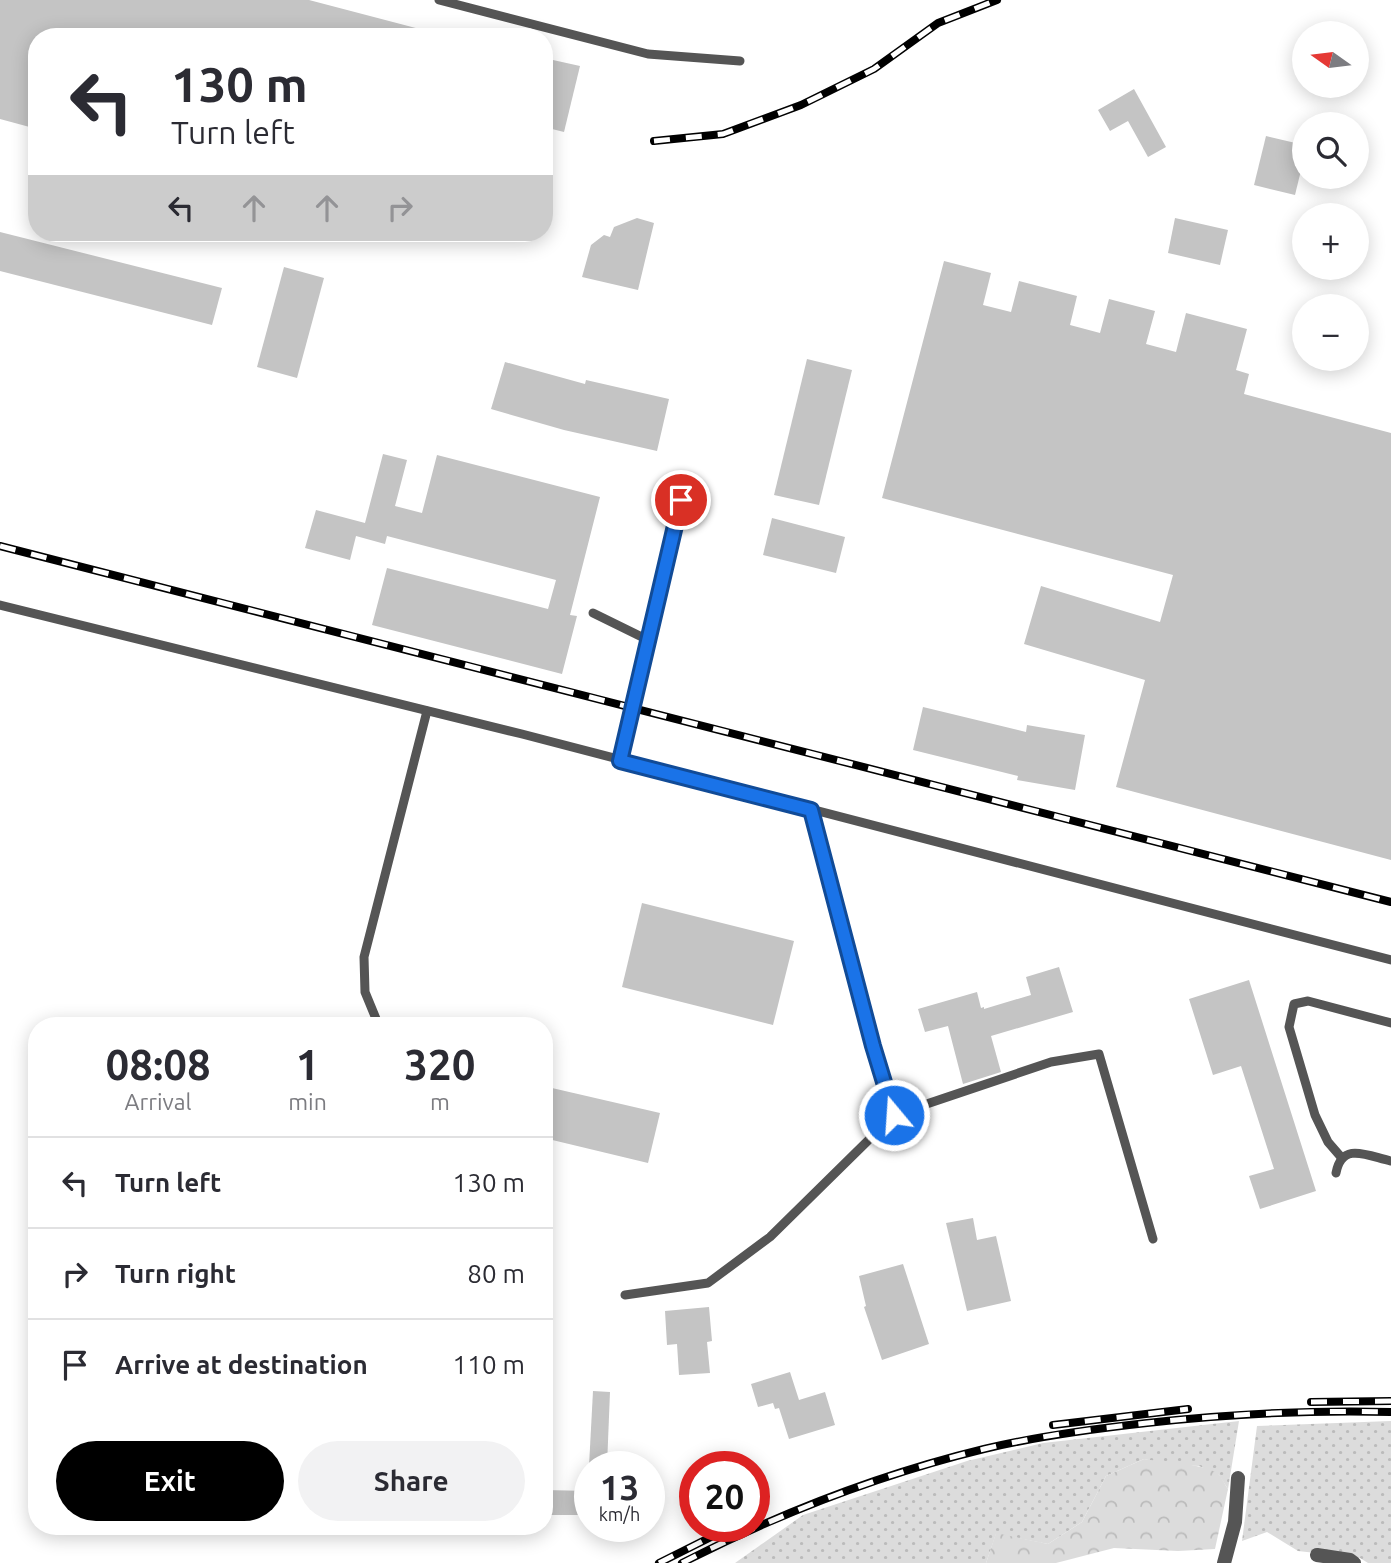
<!DOCTYPE html>
<html lang="en">
<head>
<meta charset="utf-8">
<style>
	body { margin:0; font-family:Ubuntu,sans-serif; background:#f2f2f3; color:#2b2b33; height:100vh; display:flex; flex-direction:column; font-size:26px; white-space:nowrap }
	* { box-sizing:border-box; margin:0 }
	p { font-size:23px; color:#7c7c81 }
	.icon { flex:none; width:38px; height:38px; fill:none; stroke:currentColor; stroke-width:2; stroke-linecap:round; stroke-linejoin:round }
	.map { position:relative; flex:1; overflow:hidden }
	.sheet { position:absolute; left:28px; top:1017px; width:525px; height:518px; display:flex; flex-direction:column; background:#fff; border-radius:28px; box-shadow:0 4px 18px #0003 }
	.sheet>* { flex:none }
	.top-card { position:absolute; left:28px; top:28px; width:525px; height:214px; border-radius:28px; box-shadow:0 4px 18px #0003; background:#fff; color:#2b2b33; overflow:hidden }
	.needle { width:46px; rotate:284deg }
	.controls { position:absolute; left:1292px; top:21px; display:grid; gap:14px }
	.controls a { display:grid; place-items:center; width:77px; height:77px; border-radius:50%; background:#fff; box-shadow:0 4px 18px #0003; font-size:35px }
	.speed { position:absolute; left:574px; top:1451px; display:flex; gap:14px; font-size:35px; font-weight:700; text-align:center }
	.speed>* { display:grid; place-content:center; width:91px; height:91px; border-radius:50%; background:#fff; box-shadow:0 4px 18px #0003; line-height:1 }
	.speed small { font-size:18px; font-weight:400 }
	.speed .limit { border:10px solid #d22; background:#fff; color:#111 }
	.pin { position:absolute; display:grid; place-items:center; width:60px; height:60px; color:#fff; margin:-30px; border:4px solid #fff; border-radius:50%; box-shadow:0 2px 7px #0007 }
	.me { position:absolute; width:77px; margin:-38px; rotate:342deg; stroke-linejoin:round; filter:drop-shadow(0 0 5px #0008) }
	.turn { display:flex; align-items:center; gap:24px; height:147px; padding:0 28px; font-size:32px }
	.turn .icon { width:91px; height:91px; stroke-width:2.5 }
	.turn b { display:block; font-size:49px; line-height:60px }
	.lanes { display:flex; align-items:center; height:66px; padding:0 28px; background:#0003; justify-content:center; gap:35px; direction:ltr }
	.lanes .off { opacity:.35 }
	.eta { display:flex; justify-content:space-evenly; align-items:center; height:119px; text-align:center }
	.eta b { font-size:42px; font-weight:700; line-height:49px }
	.cta { display:flex; gap:14px; margin-top:auto; padding:14px 28px }
	.cta a { flex:1; height:80px; border-radius:42px; background:#000; color:#fff; font-size:28px; font-weight:700; line-height:80px; text-align:center }
	.cta a+a { background:#f2f2f3; color:#2b2b33 }
	ul { padding:0; list-style:none }
	li { display:flex; align-items:center; gap:21px; height:91px; padding:0 28px; border-top:2px solid #e1e1e2 }
	li div { flex:1 }
	li b { display:block; font-size:26px }
	li em { font-style:normal }
	.map>svg:first-child { display:block }
</style>
</head>
<body>
<div class="map">
<svg width="1391" height="1563" viewBox="0 0 1391 1563">
	<defs>
		<pattern id="grass-dots" width="8" height="8" patternUnits="userSpaceOnUse" patternTransform="scale(1.75)"><rect width="8" height="8" fill="#dcdcdc"/><path d="M2 2h.1M6 6h.1" fill="none" stroke="#bbb" stroke-width="1.8" stroke-linecap="round"/></pattern>
		<pattern id="forest-crowns" width="20" height="18" patternUnits="userSpaceOnUse" patternTransform="scale(1.75)"><rect width="20" height="18" fill="#dcdcdc"/><path d="M2 6a3 3 0 1 1 6 0M12 15a3 3 0 1 1 6 0" fill="none" stroke="#bbb"/></pattern>
	</defs>
	<rect width="100%" height="100%" fill="#fff"/>
	<g fill="url(#grass-dots)">
		<path d="M1239,1421L1228,1489L1219,1475L1199,1466L1166,1464L1144,1459L1106,1476L1082,1522L1048,1544L996,1534L986,1563H735L803,1515L967,1461L1043,1443Z"/>
		<path d="M1391,1421V1563H1368L1360,1558L1298,1551L1267,1532L1242,1541L1257,1426Z"/>
	</g>
	<path fill="url(#forest-crowns)" d="M1144,1459C1164,1463 1204,1463 1218,1474C1222,1477 1225,1485 1228,1489L1215,1549L1178,1551L1114,1548L1056,1563H986L996,1533L1048,1544L1082,1522L1106,1476Z"/>
	<g fill="#c4c4c4">
		<path d="M0,0H309L431,32L430,37H37V129L0,119Z"/>
		<path d="M544,58L580,66L564,132L544,127Z"/>
		<path d="M1134,89L1166,147L1148,157L1128,121L1110,131L1098,110Z"/>
		<path d="M1266,136L1304,145V158L1295,195L1254,185Z"/>
		<path d="M637,218L654,223L638,290L582,277L591,245L604,235L610,237L614,227Z"/>
		<path d="M1175,218L1228,230L1220,265L1168,253Z"/>
		<path d="M0,232L222,288L212,325L0,271Z"/>
		<path d="M944,261L991,273L983,305L1011,312L1019,281L1077,296L1070,325L1100,333L1109,299L1155,311L1146,344L1176,352L1186,313L1247,329L1236,370L1249,374L1244,394L1391,433V860L1116,787L1145,680L1024,644L1041,586L1160,622L1173,575L882,498Z"/>
		<path d="M284,267L324,278L297,378L257,367Z"/>
		<path d="M807,359L852,370L819,505L774,495Z"/>
		<path d="M505,362L585,384L586,380L669,399L657,451L564,430L491,409Z"/>
		<path d="M383,454L407,460L395,506L422,513L437,455L600,497L570,615L577,616L562,674L372,625L387,568L548,609L556,580L387,536L385,544L356,536L350,560L305,548L316,510L365,523Z"/>
		<path d="M772,518L845,537L836,573L763,555Z"/>
		<path d="M923,707L1026,732L1027,725L1085,735L1075,790L1017,780L1018,776L913,750Z"/>
		<path d="M642,903L794,941L773,1025L622,987Z"/>
		<path d="M1059,967L1073,1012L991,1036L1001,1072L963,1084L948,1026L925,1032L918,1009L977,992L981,1008L984,1007V1009L1031,995L1026,977Z"/>
		<path d="M1249,980L1316,1191L1260,1209L1249,1176L1274,1169L1241,1066L1213,1075L1189,999Z"/>
		<path d="M552,1088L660,1113L648,1163L544,1138V1119Z"/>
		<path d="M973,1218L977,1240L996,1236L1011,1301L967,1311L946,1223Z"/>
		<path d="M903,1264L929,1344L882,1360L864,1307L866,1306L859,1276Z"/>
		<path d="M709,1307L712,1341L707,1342L710,1373L679,1375L677,1344L667,1345L665,1311Z"/>
		<path d="M790,1372L799,1400L825,1392L835,1425L789,1439L779,1408L775,1409L773,1403L758,1407L751,1384Z"/>
		<path d="M593,1391L610,1392L607,1466H589Z"/>
		<path d="M544,1490L590,1491V1515H544Z"/>
	</g>
	<g fill="none" stroke-linecap="round" stroke-linejoin="round">
		<g stroke="#555" stroke-width="9">
			<path d="M439,0L648,54L740,61"/>
			<path d="M0,605L522,734L1391,960"/>
			<path d="M593,613L648,640"/>
			<path d="M620,761L681,501"/>
			<path d="M811,810L873,1046L894,1115"/>
			<path d="M379,1026L365,992L364,957L427,711"/>
			<path d="M1341,1157L1328,1142L1315,1115L1289,1027L1294,1004L1308,1001L1391,1023"/>
			<path d="M1336,1173C1342,1141 1368,1156 1391,1161"/>
			<path d="M625,1295L708,1283L770,1237L894,1115L1051,1062L1099,1054L1153,1239"/>
		</g>
		<g stroke="#555" stroke-width="14">
			<path d="M1317,1555L1350,1560L1354,1563"/>
			<path d="M1224,1563L1235,1522L1238,1478"/>
		</g>
		<g stroke="#000" stroke-width="8">
			<g id="rail">
				<path d="M654,141L723,134L801,105L874,69L938,23L997,0"/>
				<path d="M0,546L1391,902"/>
				<path d="M1311,1402L1391,1401"/>
				<path d="M1053,1425L1188,1409"/>
				<path d="M659,1563L733,1526"/>
				<path d="M682,1563C776,1515 881,1474 984,1449C1038,1436 1092,1429 1147,1423C1228,1414 1309,1410 1391,1412"/>
			</g>
		</g>
		<use href="#rail" stroke="#fff" stroke-width="5" stroke-dasharray="16" stroke-linecap="butt"/>
	</g>
	<g fill="none" stroke-linecap="round" stroke-linejoin="round">
		<g stroke="#114b97" stroke-width="18">
			<path id="route" d="M681,500L620,761L811,810L873,1046L894,1115"/>
		</g>
		<use href="#route" stroke="#1a73e8" stroke-width="12"/>
	</g>
</svg>
<div class="controls">
<a><svg class="needle" viewBox="-14 -14 28 28"><path d="M0-13l5 13h-10z" fill="#e53935"/><path d="M0 13l5-13h-10z" fill="#7c7c81"/></svg></a>
<a><svg class="icon" aria-label="search" viewBox="0 0 24 24"><circle cx="10" cy="10" r="6"/><path d="M15 15l6 6"/></svg></a>
<a>+</a>
<a>−</a>
</div>
<div class="speed"><div>13<small>km/h</small></div><div class="limit">20</div></div>
<div class="pin" style="left:681px;top:500px;background:#d93025"><svg class="icon" aria-label="arrive" viewBox="0 0 24 24"><path d="M6 21V4h12l-3 4 3 4H6"/></svg></div>
<svg class="me" style="left:894px;top:1115px" viewBox="-20 -20 40 40"><circle r="17" fill="#1a73e8" stroke="#fff" stroke-width="3"/><path d="M0-11L8 9 0 5-8 9z" fill="#fff"/></svg>
<div class="top-card">
<div class="turn"><svg class="icon" aria-label="left" viewBox="0 0 24 24"><path d="M17 20v-9H6M10 6l-5 5 5 5"/></svg><div><b>130 m</b>Turn left</div></div>
<div class="lanes"><svg class="icon" aria-label="left" viewBox="0 0 24 24"><path d="M17 20v-9H6M10 6l-5 5 5 5"/></svg><svg class="icon off" aria-label="ahead" viewBox="0 0 24 24"><path d="M12 20V5M6 11l6-6 6 6"/></svg><svg class="icon off" aria-label="ahead" viewBox="0 0 24 24"><path d="M12 20V5M6 11l6-6 6 6"/></svg><svg class="icon off" aria-label="right" viewBox="0 0 24 24"><path d="M7 20v-9h11M14 6l5 5-5 5"/></svg></div>
</div>
<section class="sheet">
<div class="eta">
<div><b>08:08</b><p>Arrival</p></div>
<div><b>1</b><p>min</p></div>
<div><b>320</b><p>m</p></div>
</div>
<ul>
<li><svg class="icon" aria-label="left" viewBox="0 0 24 24"><path d="M17 20v-9H6M10 6l-5 5 5 5"/></svg><div><b>Turn left</b></div><em>130 m</em></li>
<li><svg class="icon" aria-label="right" viewBox="0 0 24 24"><path d="M7 20v-9h11M14 6l5 5-5 5"/></svg><div><b>Turn right</b></div><em>80 m</em></li>
<li><svg class="icon" aria-label="arrive" viewBox="0 0 24 24"><path d="M6 21V4h12l-3 4 3 4H6"/></svg><div><b>Arrive at destination</b></div><em>110 m</em></li>
</ul>
<div class="cta"><a>Exit</a><a>Share</a></div>
</section>
</div>
</body>
</html>
